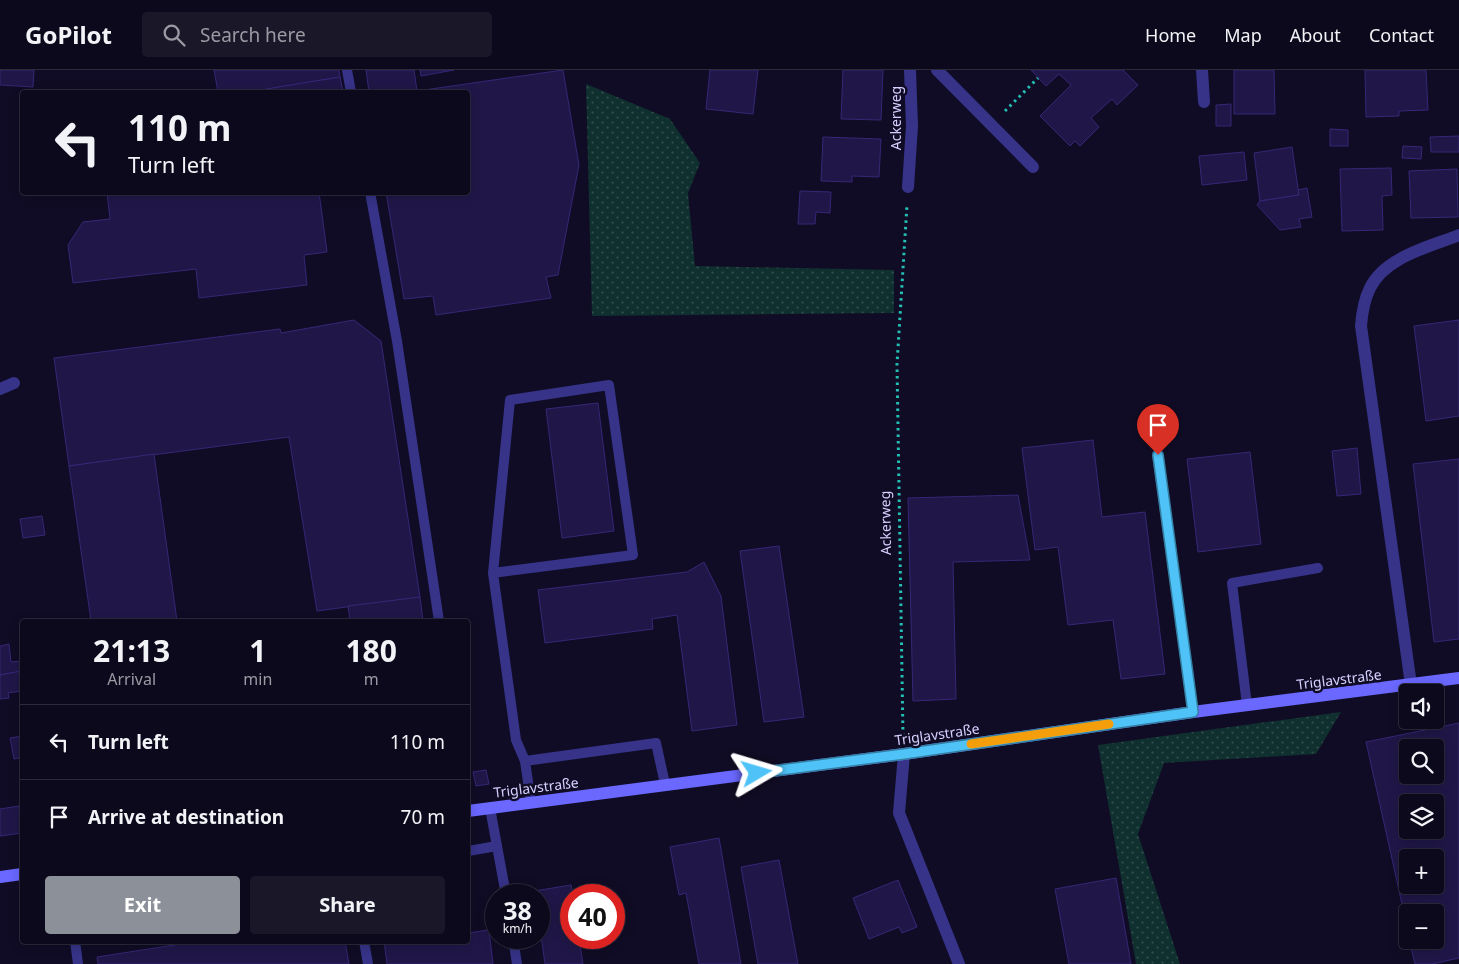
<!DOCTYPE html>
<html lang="en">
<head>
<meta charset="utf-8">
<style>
	body { margin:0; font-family:"Noto Sans",sans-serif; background:#1a1729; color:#f1f3f6; height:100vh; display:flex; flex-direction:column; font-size:19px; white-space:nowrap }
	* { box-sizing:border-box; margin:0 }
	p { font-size:16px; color:#9a9aa3 }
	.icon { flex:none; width:28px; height:28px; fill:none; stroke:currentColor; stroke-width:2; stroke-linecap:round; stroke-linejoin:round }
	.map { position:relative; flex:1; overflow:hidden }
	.drawer { position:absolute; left:20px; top:549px; width:450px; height:325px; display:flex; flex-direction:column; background:#0c091c; border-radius:5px; box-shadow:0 2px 12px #0003,0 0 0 1px #2c2a3b }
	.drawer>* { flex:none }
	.banner { position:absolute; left:20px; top:20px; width:450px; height:105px; border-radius:5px; box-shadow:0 2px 12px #0003,0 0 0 1px #2c2a3b; background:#0c091c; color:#f1f3f6; overflow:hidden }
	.controls { position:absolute; left:1399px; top:614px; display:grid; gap:10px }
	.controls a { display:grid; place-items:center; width:45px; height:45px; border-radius:5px; background:#0c091c; box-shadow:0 2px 12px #0003,0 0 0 1px #2c2a3b; font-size:25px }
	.speed { position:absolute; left:485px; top:814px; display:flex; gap:10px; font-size:25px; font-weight:700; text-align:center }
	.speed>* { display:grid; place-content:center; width:65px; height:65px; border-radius:50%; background:#0c091c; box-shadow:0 2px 12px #0003,0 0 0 1px #2c2a3b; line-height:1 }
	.speed small { font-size:12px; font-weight:400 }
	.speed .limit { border:8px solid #d22; background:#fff; color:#111 }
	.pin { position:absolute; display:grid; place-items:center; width:42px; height:42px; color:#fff; margin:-51px -21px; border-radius:50% 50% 50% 0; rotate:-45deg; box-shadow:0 0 5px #0007 }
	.pin .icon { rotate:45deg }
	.me { position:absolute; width:55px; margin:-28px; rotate:83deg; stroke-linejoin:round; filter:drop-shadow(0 0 4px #0008) }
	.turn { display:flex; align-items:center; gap:18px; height:105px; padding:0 25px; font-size:22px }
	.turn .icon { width:65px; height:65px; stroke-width:2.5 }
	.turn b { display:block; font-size:35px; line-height:42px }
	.eta { display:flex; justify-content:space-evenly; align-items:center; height:85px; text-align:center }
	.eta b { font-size:30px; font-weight:700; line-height:35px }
	.cta { display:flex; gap:10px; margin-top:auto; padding:10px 25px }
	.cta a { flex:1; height:58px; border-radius:5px; background:#8c9099; color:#fff; font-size:20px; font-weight:700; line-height:58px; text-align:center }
	.cta a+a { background:#1a1729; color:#f1f3f6 }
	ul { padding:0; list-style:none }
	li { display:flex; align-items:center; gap:15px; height:75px; padding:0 25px; border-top:1px solid #2c2a3b }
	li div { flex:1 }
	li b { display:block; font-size:19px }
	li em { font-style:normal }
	header { display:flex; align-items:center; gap:30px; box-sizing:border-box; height:70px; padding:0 25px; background:#0c091c; border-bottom:1px solid #2c2a3b }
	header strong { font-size:24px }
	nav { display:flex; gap:28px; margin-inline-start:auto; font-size:18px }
	.search { width:350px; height:45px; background:#1a1729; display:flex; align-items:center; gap:12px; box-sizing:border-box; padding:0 18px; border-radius:5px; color:#9a9aa3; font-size:19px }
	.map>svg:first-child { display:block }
</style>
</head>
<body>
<header>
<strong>GoPilot</strong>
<div class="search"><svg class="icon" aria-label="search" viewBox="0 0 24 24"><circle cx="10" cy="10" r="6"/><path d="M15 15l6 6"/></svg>Search here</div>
<nav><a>Home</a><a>Map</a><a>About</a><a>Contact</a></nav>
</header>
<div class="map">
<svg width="1459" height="894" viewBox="0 0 1459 894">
	<defs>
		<pattern id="grass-dots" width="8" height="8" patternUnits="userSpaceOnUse" patternTransform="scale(1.25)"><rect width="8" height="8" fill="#0f302e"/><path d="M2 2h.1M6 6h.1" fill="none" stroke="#314d4d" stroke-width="1.8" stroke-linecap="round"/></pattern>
	</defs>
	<rect width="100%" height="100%" fill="#100c25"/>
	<g fill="url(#grass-dots)">
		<path d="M586,14L670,49L700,93L688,123L695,196L894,200V243L592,246Z"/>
		<path d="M1341,642L1316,684L1164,693L1138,764L1180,894H1136L1098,675Z"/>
	</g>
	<g fill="#201748" stroke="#362776" fill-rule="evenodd">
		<path d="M0,0H34L33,17L0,15Z"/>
		<path d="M214,0H339L340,7L249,22H218Z"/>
		<path d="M366,0H414L417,21L563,0L579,95L558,205L546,207L551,228L436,245L433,226L404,229L386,122H468V22H369Z"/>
		<path d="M420,0H454L421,6Z"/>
		<path d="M710,0H758L753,44L706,39Z"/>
		<path d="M843,0H883L881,50L841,49Z"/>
		<path d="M1031,0H1123L1138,15L1117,35L1112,29L1091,48L1099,57L1080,76L1075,71L1070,76L1040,46L1071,15L1059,4L1046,16Z"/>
		<path d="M1234,0H1274L1275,44H1234Z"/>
		<path d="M1365,0H1426L1428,40L1399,41V46L1366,47Z"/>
		<path d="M340,7L343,22H249Z"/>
		<path d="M1231,34V56H1216V35Z"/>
		<path d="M1330,59L1348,60V76H1330Z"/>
		<path d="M1459,66V82H1431L1430,67Z"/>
		<path d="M823,67L881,69L879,107L852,106V112L821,111Z"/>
		<path d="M1403,76L1422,77L1421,89L1402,88Z"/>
		<path d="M1292,77L1299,125L1260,131L1254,83Z"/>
		<path d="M1244,82L1247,110L1202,115L1199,86Z"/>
		<path d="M1391,98L1392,125L1382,126L1383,160L1342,161L1340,99Z"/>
		<path d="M1457,99L1458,147L1411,148L1409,101Z"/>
		<path d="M1307,118L1312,147L1299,149L1301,157L1280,160L1257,135L1260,131L1299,125L1298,120Z"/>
		<path d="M800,121L831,122L830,143L816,142L815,154H798Z"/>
		<path d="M107,122H319L327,182L304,185L307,215L199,228L196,199L73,213L68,175L83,152L110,149Z"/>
		<path d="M354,250L381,271L420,527L317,541L289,367L69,396L54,288L280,259L281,263Z"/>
		<path d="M1459,250V346L1426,351L1414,256Z"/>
		<path d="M598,333L614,461L562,468L546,339Z"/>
		<path d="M1093,370L1102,447L1145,442L1165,604L1121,609L1113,550L1068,555L1058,477L1035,480L1022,378Z"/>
		<path d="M1357,378L1361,424L1337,426L1332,381Z"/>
		<path d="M1250,382L1261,474L1198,482L1187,389Z"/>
		<path d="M154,384L177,551H91L69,396Z"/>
		<path d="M1459,389V569L1434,572L1413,394Z"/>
		<path d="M1018,425L1030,490L953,492L956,629L913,631L908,428Z"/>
		<path d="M42,446L45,465L23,468L20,449Z"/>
		<path d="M779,476L804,647L764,652L740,481Z"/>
		<path d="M704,492L721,526L737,655L692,661L677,545L652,549L653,559L545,573L538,520L687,502Z"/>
		<path d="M420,527L423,551H350L348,536Z"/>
		<path d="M9,574L11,592L22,591V601L0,605V576Z"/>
		<path d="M22,601V621L8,623L9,628L0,629V605Z"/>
		<path d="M1459,653V888L1432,894H1415L1409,870H1435V842H1408V861L1366,672ZM1408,678H1435V705H1408ZM1408,732H1435V760H1408ZM1408,788H1435V815H1408Z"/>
		<path d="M22,666V687L14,689L10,668Z"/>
		<path d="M486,700L489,714L476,716L473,702Z"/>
		<path d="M19,736L22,763L0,766V739Z"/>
		<path d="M719,768L741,894H699L686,823L679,825L670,777Z"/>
		<path d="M779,790L798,894H758L741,797Z"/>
		<path d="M1116,808L1131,894H1069L1055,819Z"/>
		<path d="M898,810L917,857L902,863L899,857L869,869L853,828Z"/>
		<path d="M571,815L573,825H571V868H579L583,894H545L539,851V825H535L534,821Z"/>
		<path d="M489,860L493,894H387L384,871H468V863Z"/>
		<path d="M200,871H345L349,894H98L97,887Z"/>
	</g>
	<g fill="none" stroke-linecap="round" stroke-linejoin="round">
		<g stroke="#24c0b5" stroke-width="3" stroke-dasharray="2.5 4" stroke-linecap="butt">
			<path d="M1005,41L1038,8"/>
			<path d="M903,666L897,294L907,135"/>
		</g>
		<g stroke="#363389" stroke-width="10">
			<path d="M347,0L351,22"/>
			<path d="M370,122L397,271L439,551"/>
			<path d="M1157,385L1193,642"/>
			<path d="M493,503L510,330L609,315L633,485L493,503L516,670L525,691"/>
			<path d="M1247,635L1232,513L1318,498"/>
			<path d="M531,733L525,691L656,673L665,714"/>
			<path d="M490,738L506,825"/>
			<path d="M468,781L497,776"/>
			<path d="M513,868L517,894"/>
			<path d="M75,871L78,894"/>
			<path d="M364,871L368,894"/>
		</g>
		<g stroke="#363389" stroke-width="12">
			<path d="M937,0L1033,97"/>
			<path d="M1202,0L1204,32"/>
			<path d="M908,117L912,56L910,0"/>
			<path d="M0,319L14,313"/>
			<path d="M1411,615L1361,256C1362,243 1364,230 1370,218C1385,187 1429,177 1459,165"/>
			<path d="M904,684L899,743L959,894"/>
		</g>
		<g stroke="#6a68ff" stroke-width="12">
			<path d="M468,741L904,684L1193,642L1459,608"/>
			<path d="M0,807L22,804"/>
		</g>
	</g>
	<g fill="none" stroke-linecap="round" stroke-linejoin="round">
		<g stroke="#337fa1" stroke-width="12">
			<path id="route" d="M757,703L904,684L1193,642L1158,385"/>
		</g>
		<use href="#route" stroke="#4fc3f7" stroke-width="9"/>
		<path stroke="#f59e0b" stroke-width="9" d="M971,674L1109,654"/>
	</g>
	<g text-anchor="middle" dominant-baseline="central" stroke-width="5" stroke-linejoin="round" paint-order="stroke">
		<g font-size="14" fill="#d6d1ff" stroke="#100c25">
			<text transform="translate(895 48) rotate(-90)">Ackerweg</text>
			<text transform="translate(885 453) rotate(-91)">Ackerweg</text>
			<text transform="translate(1339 609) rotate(-7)">Triglavstraße</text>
			<text transform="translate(937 664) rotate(-8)">Triglavstraße</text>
			<text transform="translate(536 717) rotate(-7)">Triglavstraße</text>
		</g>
	</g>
</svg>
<div class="controls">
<a><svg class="icon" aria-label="sound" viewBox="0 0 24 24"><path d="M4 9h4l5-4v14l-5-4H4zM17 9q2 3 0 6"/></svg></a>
<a><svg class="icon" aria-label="search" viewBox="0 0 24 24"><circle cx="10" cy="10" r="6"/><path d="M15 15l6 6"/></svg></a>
<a><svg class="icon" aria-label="layers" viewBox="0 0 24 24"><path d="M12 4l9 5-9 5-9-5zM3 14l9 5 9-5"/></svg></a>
<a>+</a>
<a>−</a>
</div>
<div class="speed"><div>38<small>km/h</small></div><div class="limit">40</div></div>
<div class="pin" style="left:1158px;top:385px;background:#d93025"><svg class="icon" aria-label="arrive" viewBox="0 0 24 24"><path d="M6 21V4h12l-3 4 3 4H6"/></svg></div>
<svg class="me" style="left:757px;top:703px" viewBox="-20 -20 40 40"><path d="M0-17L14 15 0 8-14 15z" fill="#4fc3f7" stroke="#fff" stroke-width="4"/></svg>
<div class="banner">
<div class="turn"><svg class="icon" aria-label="left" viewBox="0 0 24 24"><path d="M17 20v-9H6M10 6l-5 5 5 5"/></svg><div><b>110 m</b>Turn left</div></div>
</div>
<section class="drawer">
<div class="eta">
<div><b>21:13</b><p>Arrival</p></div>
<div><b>1</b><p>min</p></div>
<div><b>180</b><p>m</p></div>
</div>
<ul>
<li><svg class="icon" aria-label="left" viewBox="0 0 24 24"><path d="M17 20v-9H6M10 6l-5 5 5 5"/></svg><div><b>Turn left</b></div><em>110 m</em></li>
<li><svg class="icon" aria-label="arrive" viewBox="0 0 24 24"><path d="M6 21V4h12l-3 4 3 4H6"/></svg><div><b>Arrive at destination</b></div><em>70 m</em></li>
</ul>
<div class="cta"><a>Exit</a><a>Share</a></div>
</section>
</div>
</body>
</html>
